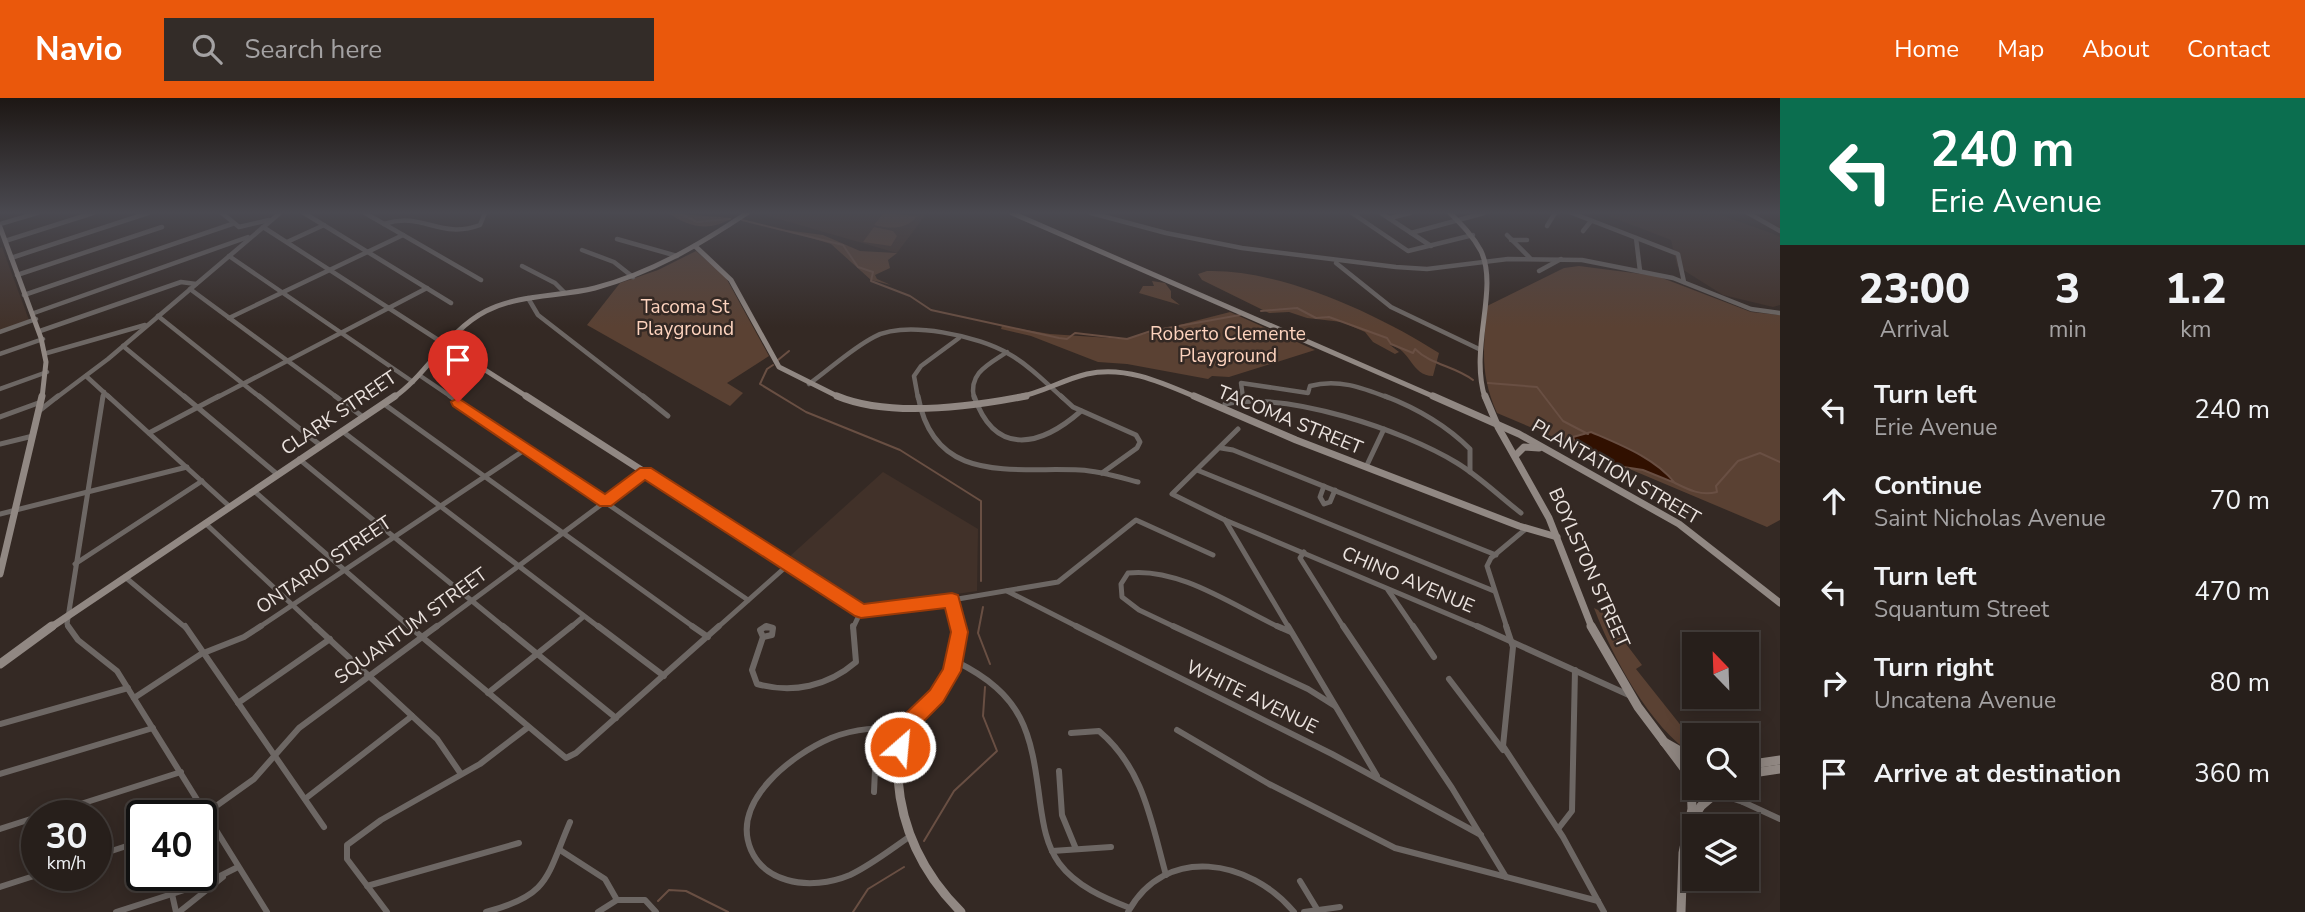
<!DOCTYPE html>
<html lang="en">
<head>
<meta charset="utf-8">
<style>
	body { margin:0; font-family:"Nunito Sans",sans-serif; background:#332c28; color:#f1f3f6; height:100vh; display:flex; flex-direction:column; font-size:26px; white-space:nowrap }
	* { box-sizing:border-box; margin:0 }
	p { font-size:23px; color:#a4a2a3 }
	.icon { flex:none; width:38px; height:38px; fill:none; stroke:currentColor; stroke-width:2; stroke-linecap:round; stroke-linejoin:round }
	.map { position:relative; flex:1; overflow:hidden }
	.side { display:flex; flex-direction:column; background:#271f1b; width:525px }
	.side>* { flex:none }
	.banner { background:#0b6e4f; color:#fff; overflow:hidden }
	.needle { width:46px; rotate:337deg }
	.buttons { position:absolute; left:1682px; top:534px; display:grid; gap:14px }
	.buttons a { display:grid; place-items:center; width:77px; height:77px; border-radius:0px; background:#271f1b; box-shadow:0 4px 18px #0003,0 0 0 2px #433d3a; font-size:35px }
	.speed { position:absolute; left:21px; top:702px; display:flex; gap:14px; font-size:35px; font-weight:700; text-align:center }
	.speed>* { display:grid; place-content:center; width:91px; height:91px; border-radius:50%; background:#271f1b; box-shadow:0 4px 18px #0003,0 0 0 2px #433d3a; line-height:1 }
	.speed small { font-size:18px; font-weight:400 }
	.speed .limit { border:4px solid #111; border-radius:10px; background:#fff; color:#111 }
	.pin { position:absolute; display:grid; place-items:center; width:60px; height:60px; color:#fff; margin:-72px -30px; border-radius:50% 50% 50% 0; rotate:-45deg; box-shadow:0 0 7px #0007 }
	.pin .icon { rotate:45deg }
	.me { position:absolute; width:77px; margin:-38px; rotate:27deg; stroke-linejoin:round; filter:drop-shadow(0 0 5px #0008) }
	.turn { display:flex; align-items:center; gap:24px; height:147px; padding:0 35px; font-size:32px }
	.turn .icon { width:91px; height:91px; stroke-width:2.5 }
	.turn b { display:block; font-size:49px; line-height:60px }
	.eta { display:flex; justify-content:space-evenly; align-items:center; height:119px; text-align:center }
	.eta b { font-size:42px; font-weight:800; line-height:49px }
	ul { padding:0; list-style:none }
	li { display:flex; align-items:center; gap:21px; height:91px; padding:0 35px }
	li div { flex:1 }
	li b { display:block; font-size:26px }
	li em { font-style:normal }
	header { display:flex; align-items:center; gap:42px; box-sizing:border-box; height:98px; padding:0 35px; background:#ea580c; color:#fff }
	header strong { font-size:33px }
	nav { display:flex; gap:38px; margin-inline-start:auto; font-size:24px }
	.search { width:490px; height:63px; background:#332c28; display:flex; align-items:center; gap:18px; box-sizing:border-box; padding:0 24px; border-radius:0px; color:#a4a2a3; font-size:26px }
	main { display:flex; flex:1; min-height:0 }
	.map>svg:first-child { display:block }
</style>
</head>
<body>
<header>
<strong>Navio</strong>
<div class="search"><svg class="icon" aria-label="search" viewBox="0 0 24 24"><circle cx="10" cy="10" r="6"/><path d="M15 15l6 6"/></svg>Search here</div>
<nav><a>Home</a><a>Map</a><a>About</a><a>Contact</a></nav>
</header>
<main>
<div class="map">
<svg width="1780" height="814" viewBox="0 0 1780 814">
	<rect width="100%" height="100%" fill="#342924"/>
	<g fill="#413129">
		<path d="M758,115H927L897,155Z"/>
		<path d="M1601,115H1715L1771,135L1780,139V207L1773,209L1723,197L1677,168L1671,142Z"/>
		<path d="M2,149L29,222L0,232V150Z"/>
		<path d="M883,374L978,431L977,493L867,509L789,459Z"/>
	</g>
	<g fill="#5a4133">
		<path d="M668,115L732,120C708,135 688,128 668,115Z"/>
		<path d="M884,115L917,118C907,132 889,131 874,127Z"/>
		<path d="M874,129L893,133L897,138L891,148L863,144Z"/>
		<path d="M785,132L823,137L860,153L897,155L888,162L890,170L875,177L877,181L891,187L871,182L831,146Z"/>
		<path d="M696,153L725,178L769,258L727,285L743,295L730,308L587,227L620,185L658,172Z"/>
		<path d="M1579,168L1657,178L1751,214L1780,217V422L1767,429L1497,315C1479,274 1484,251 1487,208L1564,170Z"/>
		<path d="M1207,173C1281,171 1378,216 1439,255L1433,278C1411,278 1411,251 1390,247L1399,254L1395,256L1373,244L1365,234L1342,224L1307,220L1289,214L1269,215L1202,182L1198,176Z"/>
		<path d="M1152,183L1165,185L1171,193V200L1180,207L1139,195L1143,188H1154Z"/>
		<path d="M1230,214L1315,252L1229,279L1212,278L1208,281L1127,266L1098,264L1031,238L1001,231L1002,228L1050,236L1125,241Z"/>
		<path d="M1594,510L1602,514L1642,567L1636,571L1694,644V657C1650,630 1612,558 1594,510Z"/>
	</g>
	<path fill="#311000" stroke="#694f43" stroke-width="2" d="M1591,334C1621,347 1655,360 1675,385L1643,372L1617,368L1575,344L1573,339Z"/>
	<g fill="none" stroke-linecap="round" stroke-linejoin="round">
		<g stroke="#694f43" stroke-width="2">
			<path d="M614,115H638"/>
			<path d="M679,115L697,124L730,121"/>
			<path d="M742,122L843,147L858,169L873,174L871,183L910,198L931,212L1059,240L1067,241L1075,235L1127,241L1151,233L1240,217"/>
			<path d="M1261,213L1297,210L1316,220L1329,219L1387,240L1391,246L1413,255L1415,251C1431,267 1455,268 1473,282"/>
			<path d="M778,262L789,253"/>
			<path d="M773,267L767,271L760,286L806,314L900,352L981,403V483"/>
			<path d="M1488,285L1537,289L1563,323L1588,336"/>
			<path d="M1675,385C1689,392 1701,398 1717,394L1716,388L1738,363L1760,355L1780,364"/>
			<path d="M983,509L978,535L990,566"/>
			<path d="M924,743L954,693L997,653L983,618L985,589"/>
			<path d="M658,803L669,792L686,793L728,814"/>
			<path d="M853,814L868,791L904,769"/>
		</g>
		<g stroke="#6d6764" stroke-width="4.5">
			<path d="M222,115L239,129L269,122"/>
			<path d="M304,115L451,205"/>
			<path d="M365,115L481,182"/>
			<path d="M1091,115L1166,135L1242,150L1396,169L1427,171L1508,161L1582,162L1673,180L1751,211L1780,215"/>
			<path d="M1352,115L1408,153L1473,137"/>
			<path d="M1381,115L1431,148"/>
			<path d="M1572,115L1678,156L1684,184"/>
			<path d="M1748,115L1780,133"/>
			<path d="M1390,120L1410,115"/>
			<path d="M0,126L37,115"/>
			<path d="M384,126C423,113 440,142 480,127L485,115"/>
			<path d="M1547,128L1555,115"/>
			<path d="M263,129L446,247"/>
			<path d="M1583,133L1591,123"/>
			<path d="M1411,135L1484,115"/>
			<path d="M1507,137L1530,160"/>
			<path d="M1636,140L1640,173"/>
			<path d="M617,141L677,158"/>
			<path d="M1511,142H1527"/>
			<path d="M5,143L93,115"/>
			<path d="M287,144L324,127"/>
			<path d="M582,152L614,164L633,179"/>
			<path d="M229,158L413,284"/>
			<path d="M11,160L148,115"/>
			<path d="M1336,165L1391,209L1479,251"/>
			<path d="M522,168L555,185L565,195"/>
			<path d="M1539,173L1561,161"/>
			<path d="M17,177L162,129"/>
			<path d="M190,191L338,300"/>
			<path d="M24,197L232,126"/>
			<path d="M528,200L538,217L645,300"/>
			<path d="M34,215L248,139"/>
			<path d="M158,218L261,300"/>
			<path d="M229,220L403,137"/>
			<path d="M40,233L181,184L196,186"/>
			<path d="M0,234L36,221"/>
			<path d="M123,248L186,300"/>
			<path d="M47,255L145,227"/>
			<path d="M0,256L43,241"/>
			<path d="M419,277L453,300"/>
			<path d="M86,278L110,300"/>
			<path d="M809,286C830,271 851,251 874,239C906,222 980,238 1009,256C1029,267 1046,285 1063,300"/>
			<path d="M0,291L47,274"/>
			<path d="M56,300L108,261L280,115"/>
			<path d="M103,300L104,294"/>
			<path d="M216,300L427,190"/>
			<path d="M918,300L914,278L921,268L959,240"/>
			<path d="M974,300C968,275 989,266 1007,254"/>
			<path d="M1243,300L1241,285L1308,295L1310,288C1338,280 1363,290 1389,300"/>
		</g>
		<g stroke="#6d6764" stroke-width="5">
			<path d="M108,298L229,408"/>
			<path d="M184,298L277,376"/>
			<path d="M259,298L320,347"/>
			<path d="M335,298L363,319"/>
			<path d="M450,298L748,502"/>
			<path d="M643,298L668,318"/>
			<path d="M918,298C934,387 1011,369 1080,372C1100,373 1119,379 1138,384"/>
			<path d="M974,298C995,359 1040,349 1081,313"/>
			<path d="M1061,298L1073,309L1136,337L1140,344L1137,350L1102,375"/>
			<path d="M1385,298C1416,310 1446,327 1470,351V374"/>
			<path d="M384,306L695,530"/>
			<path d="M1225,306C1287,293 1403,332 1457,365C1480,379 1500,399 1521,415"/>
			<path d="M39,313L58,298"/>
			<path d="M0,319L41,304"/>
			<path d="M1238,331L1172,396L1225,422L1481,530"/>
			<path d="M342,333L600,530"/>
			<path d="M149,335L219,298"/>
			<path d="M0,346L33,338"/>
			<path d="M1221,350L1233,352L1496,457"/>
			<path d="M299,361L505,530"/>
			<path d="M1366,369L1384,331"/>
			<path d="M1197,372L1494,493"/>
			<path d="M1324,388L1320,399L1324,406L1330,404L1335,392"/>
			<path d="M254,393L411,530"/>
			<path d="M0,416L187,369"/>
			<path d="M1225,422L1289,530"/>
			<path d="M205,425L317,530"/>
			<path d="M1304,454L1300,460L1344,530"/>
			<path d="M75,466L202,383"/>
			<path d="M125,479L186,530"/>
			<path d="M1388,492L1414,530"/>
			<path d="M1007,493L1080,530"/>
			<path d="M952,502L1058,484L1136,422L1213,457"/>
			<path d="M69,530L67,526L103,298"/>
			<path d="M258,530L526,351"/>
			<path d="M435,530L645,374"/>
			<path d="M570,530L583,519"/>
			<path d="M717,530L789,466"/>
			<path d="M764,530H772"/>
			<path d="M853,530L861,513"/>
			<path d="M1177,530L1139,512L1122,499L1121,486L1128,475C1180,469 1235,509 1281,530"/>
			<path d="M1507,530L1487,468L1491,460L1527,430"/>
		</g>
		<g stroke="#6d6764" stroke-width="6">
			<path d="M68,528L78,542L117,573L267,814"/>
			<path d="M185,528L324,729"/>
			<path d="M315,528L437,641L461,676"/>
			<path d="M409,528L566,660L576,655L719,528"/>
			<path d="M503,528L616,620"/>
			<path d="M598,528L664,578"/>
			<path d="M692,528L708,539"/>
			<path d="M766,528L773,530L772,537L763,539L760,532Z"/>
			<path d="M1076,528L1332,656L1481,737"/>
			<path d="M1173,528L1308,591L1335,608"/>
			<path d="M1277,528L1291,534"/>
			<path d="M1288,528L1377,678"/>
			<path d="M1343,528L1452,690L1506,779"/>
			<path d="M1413,528L1434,559"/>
			<path d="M1477,528L1631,598"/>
			<path d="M1506,528L1513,549L1503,648L1563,739L1604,814"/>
			<path d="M763,539L752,572L757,586C793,596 828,588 856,564L853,528"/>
			<path d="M955,563C1024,597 1031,633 1040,704C1043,725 1046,747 1059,765C1076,788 1104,800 1130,810"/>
			<path d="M1449,581L1503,652"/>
			<path d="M488,595L572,528"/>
			<path d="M134,600L201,556L244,539L261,528"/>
			<path d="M238,605L330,541"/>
			<path d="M0,626L128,590"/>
			<path d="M905,632C878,629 856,630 831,640C793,656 730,703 751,752C758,768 770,777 787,782C807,788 831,785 850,777C871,767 890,752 909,739"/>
			<path d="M1177,632L1269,686L1395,750L1598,803"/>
			<path d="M1071,635L1099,633C1144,671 1151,723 1166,777"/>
			<path d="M1059,673L1062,717L1076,751"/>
			<path d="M0,676L153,630"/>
			<path d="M874,694L877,630"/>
			<path d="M1719,696L1743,704L1729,690"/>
			<path d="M305,701L412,618"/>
			<path d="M1743,704L1780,721"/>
			<path d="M43,718L181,674"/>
			<path d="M201,723L212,711L254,681L299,630L437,528"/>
			<path d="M0,731L37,719"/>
			<path d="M1558,731L1572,713L1575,572"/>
			<path d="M560,752L605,781L617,802H645L656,814"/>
			<path d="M1052,753L1111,749"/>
			<path d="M96,758L142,743"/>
			<path d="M1300,783L1317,811"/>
			<path d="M367,788L519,745"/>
			<path d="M0,789L37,777"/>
			<path d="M172,796L176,814"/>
			<path d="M116,814L206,785L238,769"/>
			<path d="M179,814L223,779"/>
			<path d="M387,814L347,761V747L381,722L480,666L527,630"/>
			<path d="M486,814C550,797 546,780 570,724"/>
			<path d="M598,814L617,802"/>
			<path d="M1128,814C1165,746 1250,761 1294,814"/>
			<path d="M1304,814L1340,809"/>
		</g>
		<g stroke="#918883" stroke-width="5">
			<path d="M1012,115L1437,300"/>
			<path d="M1450,115C1462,127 1473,138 1481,153C1499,191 1469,250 1485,300"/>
			<path d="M0,129L41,240L46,264L42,300"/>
			<path d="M695,148L731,182L779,269L841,300"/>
			<path d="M446,247L529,300"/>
			<path d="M393,300C428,276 447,233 486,213C519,196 559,199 595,190C651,175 699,147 747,115"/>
			<path d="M1013,300C1039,297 1061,282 1087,276C1125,267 1163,285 1198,300"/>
		</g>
		<g stroke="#918883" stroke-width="7">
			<path d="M526,298L861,513L952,502L958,530"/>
			<path d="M837,298C890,320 970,309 1026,298"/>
			<path d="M1194,298L1296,342L1519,428L1557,439"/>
			<path d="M1433,298L1519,336L1679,426L1780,505"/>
			<path d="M1485,298L1498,329L1549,420L1592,530"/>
			<path d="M1516,357L1524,349L1539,350"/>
			<path d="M0,476L42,298"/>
			<path d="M50,530L395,298"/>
		</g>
		<g stroke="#918883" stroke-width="9">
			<path d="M958,528C959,555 953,582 933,602C923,612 910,620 904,633C897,648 897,666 898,681C902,734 924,777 961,814"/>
			<path d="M1591,528L1638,609L1689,677"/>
			<path d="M0,566L52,528"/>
			<path d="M1664,644L1694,661"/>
			<path d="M1746,667L1780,662"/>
			<path d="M1746,676L1780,671"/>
			<path d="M1700,690L1719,696L1727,690"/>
			<path d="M1690,725L1701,708L1715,696"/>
			<path d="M1681,814L1683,755L1692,711L1691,680"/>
		</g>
	</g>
	<linearGradient id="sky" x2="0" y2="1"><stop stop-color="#1d1714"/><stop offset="0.5" stop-color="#4a4950"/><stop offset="1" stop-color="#4a4950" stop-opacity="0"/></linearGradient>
	<rect width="1780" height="229" fill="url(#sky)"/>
	<path fill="#ea580c" stroke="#983908" stroke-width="2" d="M458,300L605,396L640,370H651L864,506L952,495L958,497L968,534L961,573L943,604L916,631L906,655L900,658L893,655L890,649L902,619L930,592L943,571L951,534L945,510L861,520L855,518L645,382L611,408H600L453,308L451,304Z"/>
	<g text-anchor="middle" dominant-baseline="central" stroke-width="5" stroke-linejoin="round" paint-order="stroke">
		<g font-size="19" fill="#fdd3be" stroke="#342924">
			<text x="685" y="209">Tacoma St<tspan x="685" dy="22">Playground</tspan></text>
			<text x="1228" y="236">Roberto Clemente<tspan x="1228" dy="22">Playground</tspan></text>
		</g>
		<g font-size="19" fill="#ebe3df" stroke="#342924">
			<text transform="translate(339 315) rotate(-34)">CLARK STREET</text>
			<text transform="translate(1290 322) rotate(22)">TACOMA STREET</text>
			<text transform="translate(1616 374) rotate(30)">PLANTATION STREET</text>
			<text transform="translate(324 467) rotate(-34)">ONTARIO STREET</text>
			<text transform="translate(1589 470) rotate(66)">BOYLSTON STREET</text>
			<text transform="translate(1408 482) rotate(23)">CHINO AVENUE</text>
			<text transform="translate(411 528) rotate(-36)">SQUANTUM STREET</text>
			<text transform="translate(1252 599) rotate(26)">WHITE AVENUE</text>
		</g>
	</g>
</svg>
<div class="buttons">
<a><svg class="needle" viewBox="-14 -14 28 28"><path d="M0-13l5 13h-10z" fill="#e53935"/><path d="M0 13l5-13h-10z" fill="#a4a2a3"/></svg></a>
<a><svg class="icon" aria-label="search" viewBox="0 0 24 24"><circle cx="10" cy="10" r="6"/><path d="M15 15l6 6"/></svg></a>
<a><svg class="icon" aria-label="layers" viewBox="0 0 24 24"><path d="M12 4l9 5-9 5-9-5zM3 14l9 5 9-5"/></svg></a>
</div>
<div class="speed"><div>30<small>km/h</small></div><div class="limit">40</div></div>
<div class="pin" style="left:458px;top:304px;background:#d93025"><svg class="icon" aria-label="arrive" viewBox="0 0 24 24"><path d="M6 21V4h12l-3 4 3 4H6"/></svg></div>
<svg class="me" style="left:900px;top:649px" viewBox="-20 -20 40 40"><circle r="17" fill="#ea580c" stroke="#fff" stroke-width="3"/><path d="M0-11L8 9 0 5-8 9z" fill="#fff"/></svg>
</div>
<section class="side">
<div class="banner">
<div class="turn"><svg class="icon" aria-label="left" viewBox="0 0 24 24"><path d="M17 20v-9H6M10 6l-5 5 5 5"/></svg><div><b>240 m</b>Erie Avenue</div></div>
</div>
<div class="eta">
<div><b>23:00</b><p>Arrival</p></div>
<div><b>3</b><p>min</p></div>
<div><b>1.2</b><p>km</p></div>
</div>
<ul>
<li><svg class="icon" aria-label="left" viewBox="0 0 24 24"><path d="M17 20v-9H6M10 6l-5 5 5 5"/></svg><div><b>Turn left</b><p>Erie Avenue</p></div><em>240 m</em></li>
<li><svg class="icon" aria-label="ahead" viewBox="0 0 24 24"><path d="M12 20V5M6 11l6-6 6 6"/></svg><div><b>Continue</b><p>Saint Nicholas Avenue</p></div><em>70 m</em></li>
<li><svg class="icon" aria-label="left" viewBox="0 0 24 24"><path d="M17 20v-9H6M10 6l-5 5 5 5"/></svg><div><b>Turn left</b><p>Squantum Street</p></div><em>470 m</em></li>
<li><svg class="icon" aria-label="right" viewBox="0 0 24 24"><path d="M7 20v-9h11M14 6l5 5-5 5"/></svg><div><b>Turn right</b><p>Uncatena Avenue</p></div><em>80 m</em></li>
<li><svg class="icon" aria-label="arrive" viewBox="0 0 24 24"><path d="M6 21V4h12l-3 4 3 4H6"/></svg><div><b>Arrive at destination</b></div><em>360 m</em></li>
</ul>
</section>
</main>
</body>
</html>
